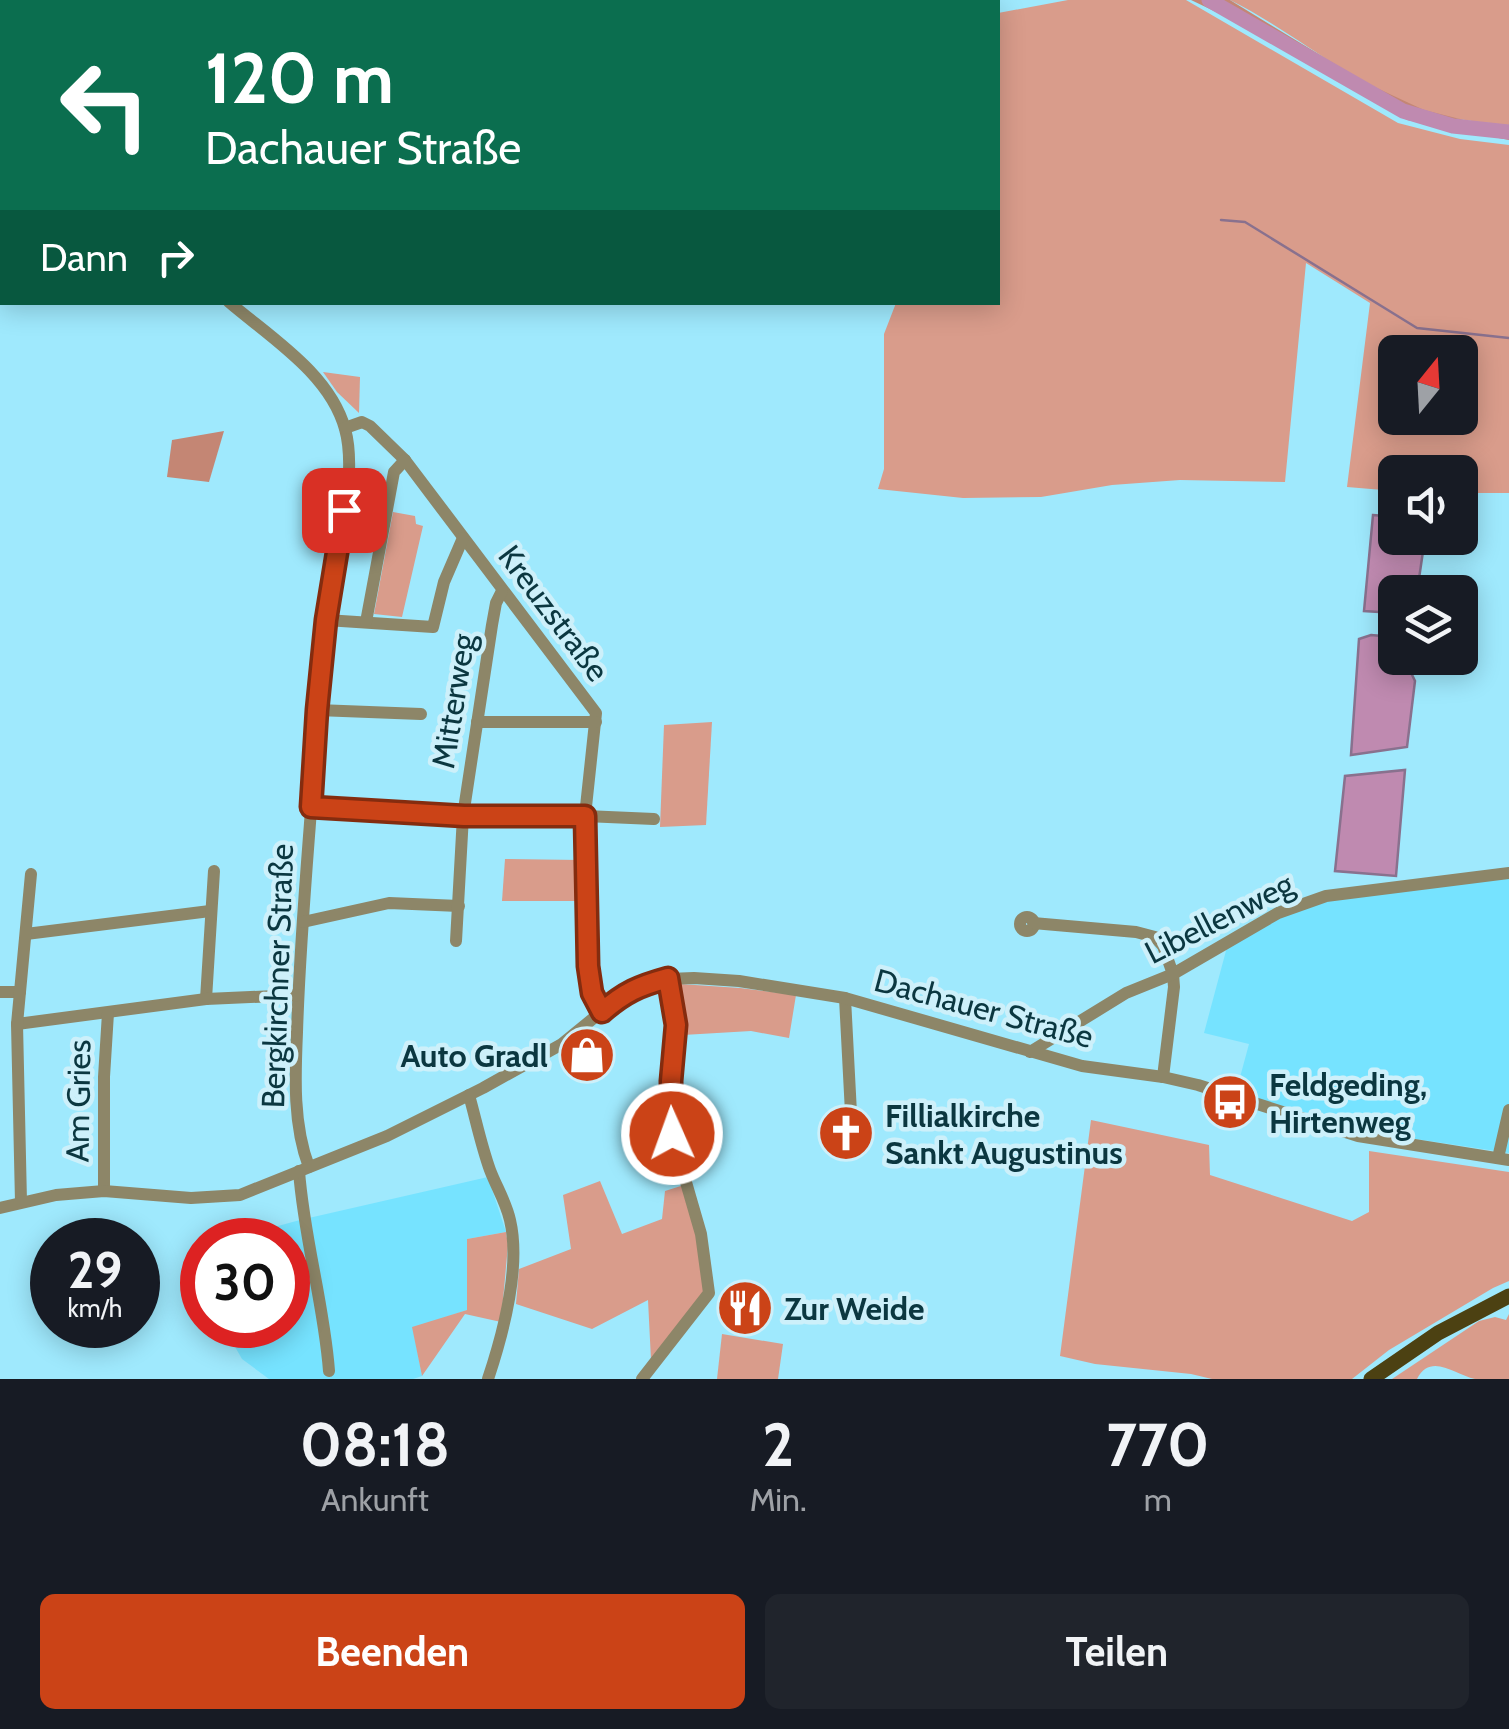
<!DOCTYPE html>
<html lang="de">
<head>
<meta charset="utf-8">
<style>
	body { margin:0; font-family:Cabin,sans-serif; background:#20242c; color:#f1f3f6; height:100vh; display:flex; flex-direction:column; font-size:38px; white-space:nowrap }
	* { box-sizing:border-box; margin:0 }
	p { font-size:32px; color:#9ea1a6 }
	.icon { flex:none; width:55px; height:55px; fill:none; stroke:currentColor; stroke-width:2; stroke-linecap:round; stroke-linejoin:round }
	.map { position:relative; height:1379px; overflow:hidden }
	.sheet { display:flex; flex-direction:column; background:#171b24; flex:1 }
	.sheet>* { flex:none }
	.banner { position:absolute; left:0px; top:0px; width:1000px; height:305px; box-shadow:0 5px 25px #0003; background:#0b6e4f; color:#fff; overflow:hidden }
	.needle { width:65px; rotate:18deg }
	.buttons { position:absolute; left:1378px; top:335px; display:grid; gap:20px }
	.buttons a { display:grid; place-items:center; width:100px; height:100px; border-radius:15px; background:#171b24; box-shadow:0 5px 25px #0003; font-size:50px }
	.speed { position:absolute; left:30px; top:1218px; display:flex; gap:20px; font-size:50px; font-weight:700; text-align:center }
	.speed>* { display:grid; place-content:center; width:130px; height:130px; border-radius:50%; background:#171b24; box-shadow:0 5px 25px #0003; line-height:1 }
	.speed small { font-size:25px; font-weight:400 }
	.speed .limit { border:15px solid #d22; background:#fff; color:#111 }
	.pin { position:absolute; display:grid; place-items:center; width:85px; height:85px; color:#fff; margin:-42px; border-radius:20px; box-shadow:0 5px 15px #0006 }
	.me { position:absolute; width:110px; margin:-55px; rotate:358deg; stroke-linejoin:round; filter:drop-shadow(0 0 8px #0008) }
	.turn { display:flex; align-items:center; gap:35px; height:210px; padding:0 40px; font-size:45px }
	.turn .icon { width:130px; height:130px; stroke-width:2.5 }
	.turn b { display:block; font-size:70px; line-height:85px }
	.then { display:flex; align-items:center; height:95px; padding:0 40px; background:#0003; gap:20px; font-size:38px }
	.eta { display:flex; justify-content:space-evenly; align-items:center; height:170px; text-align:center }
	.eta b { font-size:60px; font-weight:800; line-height:70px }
	.cta { display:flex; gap:20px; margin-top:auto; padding:20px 40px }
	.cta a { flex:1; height:115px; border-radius:15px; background:#cb4317; color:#fff; font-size:40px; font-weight:800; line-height:115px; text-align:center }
	.cta a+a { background:#20242c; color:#f1f3f6 }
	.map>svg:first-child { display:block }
</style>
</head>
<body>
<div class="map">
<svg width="1509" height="1379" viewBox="0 0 1509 1379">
	<rect width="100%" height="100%" fill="#9fe9fd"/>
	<g fill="#76e3ff">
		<path d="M1509,875V1153L1363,1131L1236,1092L1249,1044L1204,1033L1227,947L1278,914L1326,899Z"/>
		<path d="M488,1177L506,1232L467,1239V1310L413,1328L422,1376L413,1379H269L242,1359L234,1345L233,1325H288V1240H235L237,1237L300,1220Z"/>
	</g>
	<g fill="#d99c8b" fill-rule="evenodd">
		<path d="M628,0H929L937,2H628Z"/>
		<path d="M1068,0H1186L1398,123L1460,139L1509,145V493H1460V472H1395V491L1347,487L1370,303L1306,263L1285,482L1180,480L1112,485L1041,497L963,498L878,489L884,469V334L896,303L998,302V13ZM1395,352H1460V418H1395Z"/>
		<path d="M1230,0H1509V125C1481,122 1452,120 1425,111C1354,86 1296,33 1230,0Z"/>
		<path d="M323,372L360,377L359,413L337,392Z"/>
		<path d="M393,512L415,516L416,524L423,526L402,617L374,614Z"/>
		<path d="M712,722L706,825L660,827L664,725Z"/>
		<path d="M505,859L580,860V901H502Z"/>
		<path d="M680,984L740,988L796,995L789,1038L751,1031L683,1035Z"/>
		<path d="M1091,1120L1209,1145L1210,1175L1352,1221L1369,1212V1151L1509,1172V1281L1493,1288L1389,1350L1352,1379H1212L1191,1374L1095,1364L1060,1356Z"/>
		<path d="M600,1181L622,1234L662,1219L665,1191L684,1185L709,1291L651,1360L648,1300L592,1329L516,1304L519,1269L571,1249L563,1195Z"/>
		<path d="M506,1232L508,1245L501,1322L465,1314L422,1376L412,1327L467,1310V1239Z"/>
		<path d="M1509,1314V1379C1498,1379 1486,1379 1475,1379C1455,1375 1431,1352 1417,1379H1392L1479,1321L1495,1317L1506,1320Z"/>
		<path d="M722,1334L783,1344L778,1379H717Z"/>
	</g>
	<g fill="#c48674">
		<path d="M1191,0H1230L1366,83L1424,110L1468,121L1509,125V140L1407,120L1258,32Z"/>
		<path d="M224,431L209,482L167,477L172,440Z"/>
	</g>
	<g fill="#bf8ab0" stroke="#89718e" stroke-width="2.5">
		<path d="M1373,515L1395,517V538H1425L1417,592H1395V613L1364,611Z"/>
		<path d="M1371,635L1393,637L1395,658H1404L1415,681L1407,747L1351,755L1359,639Z"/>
		<path d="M1405,770L1396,876L1335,871L1345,776Z"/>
	</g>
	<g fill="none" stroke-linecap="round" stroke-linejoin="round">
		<path stroke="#89718e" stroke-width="2.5" d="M1221,220L1245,222L1417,328L1509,338"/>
		<path stroke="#bf8ab0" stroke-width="15" d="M1209,0L1403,111L1453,126L1509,132"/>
		<g stroke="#8d8668" stroke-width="12">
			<path d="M31,2L32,0"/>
			<path d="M0,59H2"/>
			<path d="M229,302C271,338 330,374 345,429C359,478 334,565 327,617C316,689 315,763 309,836C304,901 299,967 297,1032C295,1077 293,1125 309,1167"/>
			<path d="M345,428L362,422L370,426L405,460L596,713L585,816V923L592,993L602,1011"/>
			<path d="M326,620L433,627L444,582L463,538"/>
			<path d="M366,622L394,472L405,460"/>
			<path d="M317,710L421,714"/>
			<path d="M477,722H596"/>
			<path d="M311,807L463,816H585L654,819"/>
			<circle cx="1027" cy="924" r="7"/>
			<path d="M303,922L389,903L459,906"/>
			<path d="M1033,923L1136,932L1155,937L1163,946L1173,974L1174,987L1163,1077"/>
			<path d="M26,934L210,911"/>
			<path d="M456,941L463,816L492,625L496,603L502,591"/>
			<path d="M0,992H20"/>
			<path d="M845,998L851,1113"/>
			<path d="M206,999L214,871"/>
			<path d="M17,1024L206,999L298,995"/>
			<path d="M1030,1052L1126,993L1173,974L1278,913L1326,896L1509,873"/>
			<path d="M469,1095C476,1120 481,1145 490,1170C496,1186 506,1202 510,1220C521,1267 503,1334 488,1379"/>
			<path d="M1498,1158L1509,1110"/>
			<path d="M299,1171C304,1239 324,1304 329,1371"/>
			<path d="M104,1191V1077L108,1013"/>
			<path d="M21,1202L17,1024L31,874"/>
			<path d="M0,1208L56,1195L104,1191L191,1198L240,1195L387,1136L483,1088L562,1044L623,994L635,988L668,979L694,978L739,981L845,998L1082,1066L1163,1077L1198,1085L1358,1136L1509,1160"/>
			<path d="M642,1379L709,1293L701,1234L672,1134L671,1081L676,1025L668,979"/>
		</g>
		<path stroke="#4c4112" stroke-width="15" d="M1371,1379L1438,1333L1509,1296"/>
	</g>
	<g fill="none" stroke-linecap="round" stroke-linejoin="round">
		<g stroke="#842c0f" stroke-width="25">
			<path id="route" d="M344,510L326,620L317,710L311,807L464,816H585L588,966L592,993L602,1012C625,992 639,986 668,978L676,1025L671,1081L672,1134"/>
		</g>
		<use href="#route" stroke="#cb4317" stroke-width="18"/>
	</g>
	<defs>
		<g id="shop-disc" transform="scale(2.875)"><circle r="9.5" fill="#cb4317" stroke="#cdf0fa"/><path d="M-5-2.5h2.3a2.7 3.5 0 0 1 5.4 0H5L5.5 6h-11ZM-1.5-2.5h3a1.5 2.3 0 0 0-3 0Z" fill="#fff"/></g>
		<g id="bus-disc" transform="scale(2.875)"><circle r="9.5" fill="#cb4317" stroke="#cdf0fa"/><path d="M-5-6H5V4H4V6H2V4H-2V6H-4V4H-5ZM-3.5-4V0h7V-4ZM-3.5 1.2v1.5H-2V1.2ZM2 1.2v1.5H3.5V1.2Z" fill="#fff"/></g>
		<g id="church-disc" transform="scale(2.875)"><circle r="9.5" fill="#cb4317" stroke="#cdf0fa"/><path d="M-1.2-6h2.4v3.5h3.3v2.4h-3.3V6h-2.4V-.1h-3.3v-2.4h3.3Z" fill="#fff"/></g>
		<g id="restaurant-disc" transform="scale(2.875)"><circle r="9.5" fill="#cb4317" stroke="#cdf0fa"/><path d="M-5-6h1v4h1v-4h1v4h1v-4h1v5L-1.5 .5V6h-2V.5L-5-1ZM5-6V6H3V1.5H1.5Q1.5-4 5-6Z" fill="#fff"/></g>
	</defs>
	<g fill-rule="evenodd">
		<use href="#shop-disc" x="587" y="1055"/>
		<use href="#bus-disc" x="1230" y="1102"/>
		<use href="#church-disc" x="846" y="1133"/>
		<use href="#restaurant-disc" x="745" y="1308"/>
	</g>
	<g text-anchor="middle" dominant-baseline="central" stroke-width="9" stroke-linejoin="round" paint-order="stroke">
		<g font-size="32" fill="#0b3740" stroke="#cdf0fa">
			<text transform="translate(554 613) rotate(53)">Kreuzstraße</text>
			<text transform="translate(453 701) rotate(-81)">Mitterweg</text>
			<text transform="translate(1219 918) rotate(-27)">Libellenweg</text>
			<text transform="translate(277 976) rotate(-88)">Bergkirchner Straße</text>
			<text transform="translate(984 1008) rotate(15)">Dachauer Straße</text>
			<text transform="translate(78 1101) rotate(-89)">Am Gries</text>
		</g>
		<g font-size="32" font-weight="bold" fill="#0b3740" stroke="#cdf0fa" text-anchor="start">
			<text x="548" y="1055" text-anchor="end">Auto Gradl</text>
			<text x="1269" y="1084">Feldgeding,<tspan x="1269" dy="37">Hirtenweg</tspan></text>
			<text x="885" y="1115">Fillialkirche<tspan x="885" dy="37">Sankt Augustinus</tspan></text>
			<text x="784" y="1308">Zur Weide</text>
		</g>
	</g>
</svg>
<div class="buttons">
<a><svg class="needle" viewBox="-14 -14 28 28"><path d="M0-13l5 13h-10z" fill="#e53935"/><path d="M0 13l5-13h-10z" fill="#9ea1a6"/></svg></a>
<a><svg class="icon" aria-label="sound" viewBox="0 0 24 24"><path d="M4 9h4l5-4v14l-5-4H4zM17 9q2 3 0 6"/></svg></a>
<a><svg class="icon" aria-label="layers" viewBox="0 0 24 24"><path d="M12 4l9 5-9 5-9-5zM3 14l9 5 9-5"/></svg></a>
</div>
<div class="speed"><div>29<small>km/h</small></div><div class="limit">30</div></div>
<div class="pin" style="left:344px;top:510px;background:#d93025"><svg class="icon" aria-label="arrive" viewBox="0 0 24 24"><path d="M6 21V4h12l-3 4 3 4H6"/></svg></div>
<svg class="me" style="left:672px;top:1134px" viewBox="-20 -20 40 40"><circle r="17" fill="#cb4317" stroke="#fff" stroke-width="3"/><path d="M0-11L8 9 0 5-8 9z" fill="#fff"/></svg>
<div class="banner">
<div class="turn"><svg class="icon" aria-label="left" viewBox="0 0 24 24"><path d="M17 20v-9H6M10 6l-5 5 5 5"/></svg><div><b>120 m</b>Dachauer Straße</div></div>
<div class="then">Dann<svg class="icon" aria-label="right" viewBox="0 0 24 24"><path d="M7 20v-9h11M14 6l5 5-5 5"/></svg></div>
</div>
</div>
<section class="sheet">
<div class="eta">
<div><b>08:18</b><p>Ankunft</p></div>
<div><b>2</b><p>Min.</p></div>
<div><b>770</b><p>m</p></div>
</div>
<div class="cta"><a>Beenden</a><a>Teilen</a></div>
</section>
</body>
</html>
